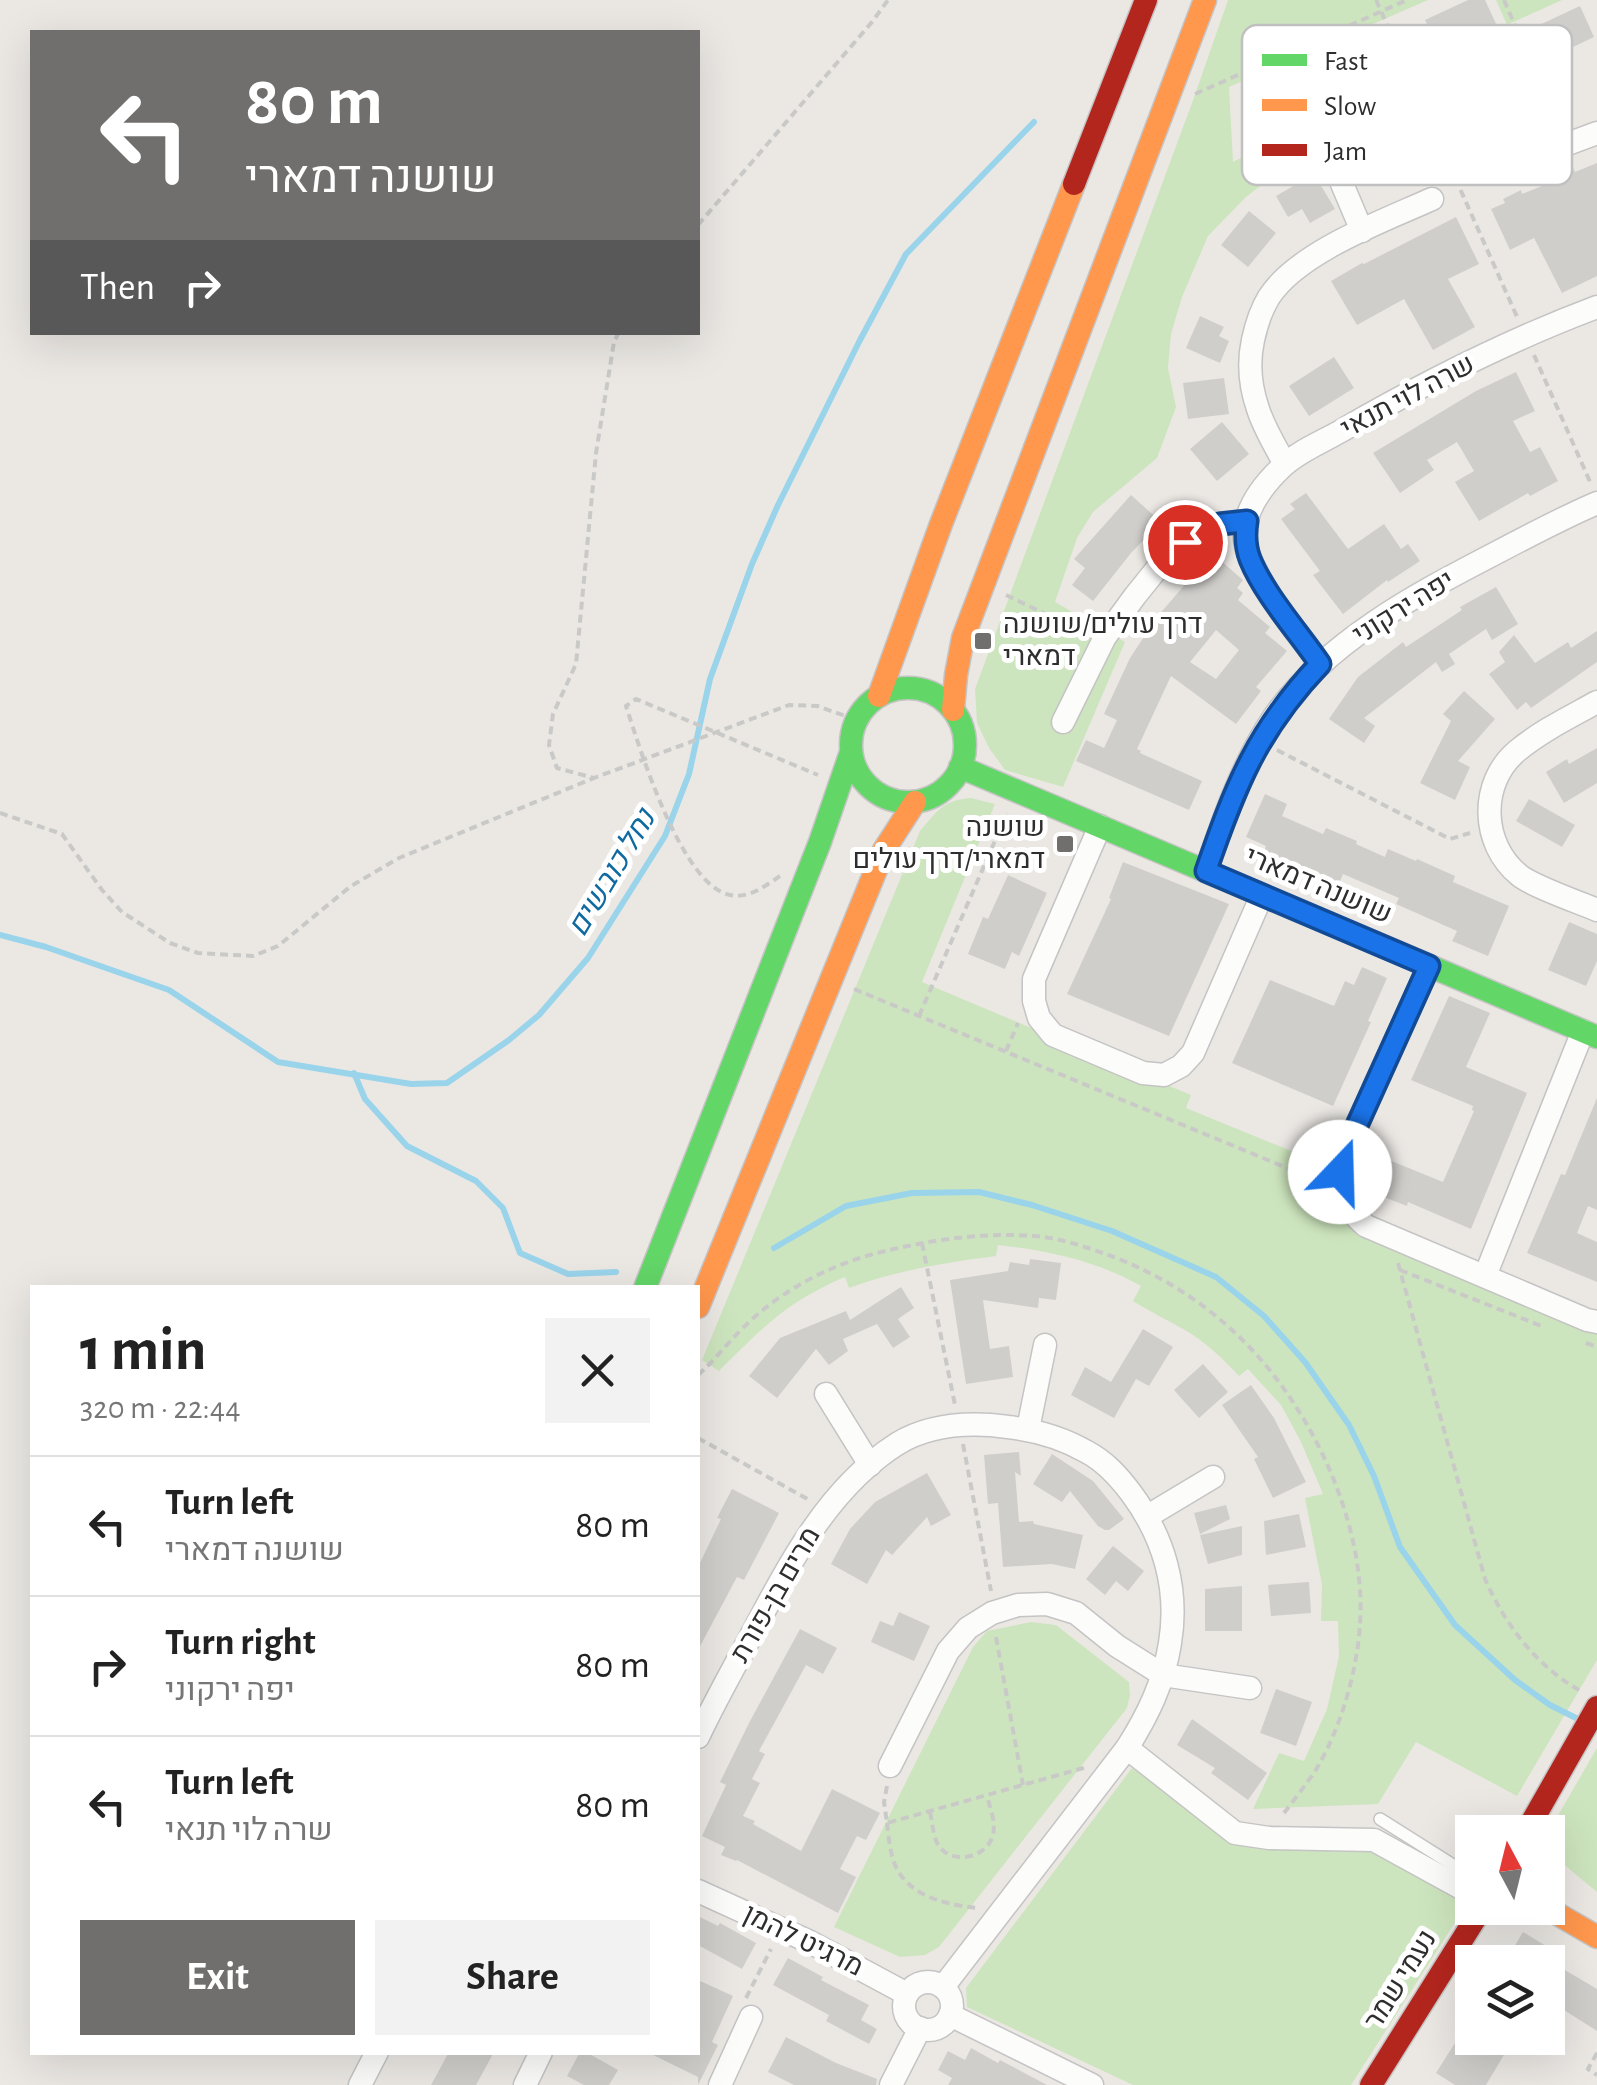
<!DOCTYPE html>
<html lang="en">
<head>
<meta charset="utf-8">
<style>
	body { margin:0; font-family:"Alegreya Sans",Heebo,sans-serif; background:#f2f2f2; color:#222; height:100vh; display:flex; flex-direction:column; font-size:38px; white-space:nowrap }
	* { box-sizing:border-box; margin:0 }
	p { font-size:32px; color:#767676 }
	.icon { flex:none; width:55px; height:55px; fill:none; stroke:currentColor; stroke-width:2; stroke-linecap:round; stroke-linejoin:round }
	.map { position:relative; flex:1; overflow:hidden }
	.details { position:absolute; left:30px; top:1285px; width:670px; height:770px; display:flex; flex-direction:column; background:#fff; border-radius:0px; box-shadow:0 10px 40px #0002 }
	.details>* { flex:none }
	.hud { position:absolute; left:30px; top:30px; width:670px; height:305px; border-radius:0px; box-shadow:0 10px 40px #0002; background:#706f6e; color:#fff; overflow:hidden }
	.needle { width:65px; rotate:353deg }
	.buttons { position:absolute; left:1455px; top:1815px; display:grid; gap:20px }
	.buttons a { display:grid; place-items:center; width:110px; height:110px; border-radius:0px; background:#fff; box-shadow:0 10px 40px #0002; font-size:50px }
	.pin { position:absolute; display:grid; place-items:center; width:85px; height:85px; color:#fff; margin:-42px; border:5px solid #fff; border-radius:50%; box-shadow:0 2px 10px #0007 }
	.me { position:absolute; width:110px; margin:-55px; rotate:21deg; stroke-linejoin:round; filter:drop-shadow(0 0 8px #0008) }
	.turn { display:flex; align-items:center; gap:35px; height:210px; padding:0 50px; font-size:45px }
	.turn .icon { width:130px; height:130px; stroke-width:2.5 }
	.turn b { display:block; font-size:70px; line-height:85px }
	.then { display:flex; align-items:center; height:95px; padding:0 50px; background:#0003; gap:20px; font-size:38px }
	.round { display:grid; place-items:center; flex:none; width:105px; height:105px; border-radius:0px; background:#f2f2f2 }
	.summary { display:flex; align-items:center; justify-content:space-between; height:170px; padding:0 50px }
	h1 { font-size:60px; font-weight:600; line-height:75px }
	.button { display:flex; gap:20px; margin-top:auto; padding:20px 50px }
	.button a { flex:1; height:115px; border-radius:0px; background:#706f6e; color:#fff; font-size:40px; font-weight:600; line-height:115px; text-align:center }
	.button a+a { background:#f2f2f2; color:#222 }
	ul { padding:0; list-style:none }
	li { display:flex; align-items:center; gap:30px; height:140px; padding:0 50px; border-top:2px solid #e0e0e0 }
	li div { flex:1 }
	li b { display:block; font-size:38px }
	li em { font-style:normal }
	.map>svg:first-child { display:block }
</style>
</head>
<body>
<div class="map">
<svg width="1597" height="2085" viewBox="0 0 1597 2085">
	<rect width="100%" height="100%" fill="#ebe8e4"/>
	<g fill="#cde5be">
		<path d="M1228,0H1428L1229,87L1233,162L1288,133L1306,150L1246,197L1208,236L1182,297L1171,334L1168,368L1176,407L1157,458L1093,512L1077,538L1055,602L1125,642L1063,787L1005,770L989,748L977,723L975,689L1192,103Z"/>
		<path d="M1496,0H1562L1507,25Z"/>
		<path d="M971,798L995,804L922,982L1191,1095L1186,1108L1323,1164L1307,1199L1597,1326V1660L1517,1796L1416,1742L1378,1804L1253,1809L1279,1753L1304,1761L1327,1709L1339,1656L1338,1621H1321L1322,1585L1305,1498L1323,1494L1301,1442L1281,1405L1248,1369L1239,1376C1223,1359 1205,1341 1183,1329C1166,1319 1150,1312 1133,1301L1141,1286C1094,1260 1050,1251 998,1245L996,1256C944,1263 898,1270 849,1288L845,1277C788,1301 762,1328 719,1371L702,1360L920,831C937,811 943,800 971,798Z"/>
		<path d="M1031,1622L1056,1625L1129,1682L1130,1696L1127,1708L939,1947L925,1955L900,1957L834,1927L973,1647L987,1631Z"/>
		<path d="M1597,1748V1892L1568,1868L1548,1846L1553,1824Z"/>
		<path d="M1132,1768L1230,1841L1371,1848L1472,1896L1351,2085H1133L967,2007L966,1988Z"/>
	</g>
	<g fill="none" stroke-linecap="round" stroke-linejoin="round">
		<g stroke="#9ad4eb" stroke-width="6">
			<path d="M0,935L46,947L169,990L278,1062L411,1084L447,1083L509,1040L539,1015L588,958L665,836L689,774L710,679L752,564L778,505L859,342L906,254L1034,122"/>
			<path d="M354,1073L365,1099L407,1146L476,1181L503,1208L520,1253L568,1274L616,1272"/>
			<path d="M774,1248L846,1206L912,1193L979,1192L1032,1205L1112,1231L1216,1277L1264,1316L1305,1362L1349,1425L1374,1476L1400,1547L1455,1625L1515,1680L1550,1705L1578,1719"/>
		</g>
	</g>
	<g fill="#d0cecb" fill-rule="evenodd">
		<path d="M1468,0H1485L1497,26L1471,38L1491,81L1447,101L1433,68L1445,62L1425,20Z"/>
		<path d="M1580,6L1594,37L1550,58L1535,27Z"/>
		<path d="M1597,163V276L1562,293L1534,238L1510,250L1491,209L1505,203L1503,199L1521,190L1522,194L1556,180L1553,173L1572,165L1575,172Z"/>
		<path d="M1314,174L1335,209L1310,223L1302,209L1288,217L1276,196Z"/>
		<path d="M1249,211L1276,233L1248,267L1221,245Z"/>
		<path d="M1456,217L1479,264L1448,279L1475,327L1433,350L1404,299L1357,325L1331,281L1362,263L1364,264Z"/>
		<path d="M1200,316L1224,327L1219,336L1229,341L1220,363L1186,348Z"/>
		<path d="M1334,357L1354,388L1309,416L1289,386Z"/>
		<path d="M1516,372L1535,411L1513,421L1530,452L1540,447L1558,481L1530,496L1528,493L1479,521L1455,482L1474,471L1457,442L1427,460L1434,470L1400,493L1373,453L1476,391Z"/>
		<path d="M1224,378L1229,414L1188,419L1183,383Z"/>
		<path d="M1222,422L1249,454L1217,481L1190,449Z"/>
		<path d="M1306,493L1348,549L1384,524L1401,549L1408,544L1420,561L1388,582L1387,580L1343,614L1313,575L1320,571L1281,519L1295,509L1290,504Z"/>
		<path d="M1131,495L1161,522L1131,553L1093,601L1072,585L1085,568L1074,559Z"/>
		<path d="M1212,553L1243,580L1237,588L1243,593L1238,600L1270,627L1265,633L1287,651L1256,687L1261,691L1236,724L1171,676L1137,749L1141,751L1140,753L1202,781L1189,810L1076,761L1086,740L1104,748L1117,720L1104,714L1130,658L1157,617ZM1216,630L1239,650L1216,679L1190,662Z"/>
		<path d="M1496,587L1518,624L1492,640L1486,629L1449,654L1455,664L1442,672L1436,662L1364,718L1375,726L1364,743L1329,719L1358,677L1403,642L1406,647L1462,610L1460,607Z"/>
		<path d="M1597,631V662L1531,708L1526,702L1517,710L1489,674L1505,662L1499,652L1514,635L1535,663L1568,642L1571,648Z"/>
		<path d="M1464,691L1495,719L1458,761L1470,767L1455,800L1420,783L1451,721L1443,714Z"/>
		<path d="M1597,748V783L1564,803L1546,772L1567,759L1569,764Z"/>
		<path d="M1265,794L1287,804L1282,816L1323,834L1326,828L1357,841L1356,844L1385,857L1388,849L1416,861L1417,859L1455,876L1453,882L1509,906L1488,956L1452,941L1457,931L1396,904L1399,898L1343,874L1339,884L1284,861L1283,865L1262,856L1266,846L1246,837Z"/>
		<path d="M1529,799L1575,825L1562,847L1516,821Z"/>
		<path d="M1123,862L1229,904L1169,1036L1067,994L1111,899L1109,898Z"/>
		<path d="M1008,875L1047,893L1019,956L1012,952L1005,969L968,954L983,917L988,919Z"/>
		<path d="M1569,922L1597,934V961L1586,986L1548,970Z"/>
		<path d="M1362,967L1387,978L1368,1021L1371,1022L1333,1106L1232,1063L1270,980L1334,1006L1345,981L1354,985Z"/>
		<path d="M1449,996L1490,1013L1466,1067L1527,1093L1471,1229L1408,1202L1407,1206L1363,1189L1372,1166L1380,1169L1384,1158L1443,1182L1474,1111L1472,1110L1473,1106L1411,1080Z"/>
		<path d="M1597,1098V1210L1588,1206L1577,1233L1597,1242V1282L1527,1253L1561,1174L1565,1175Z"/>
		<path d="M1030,1259L1061,1263L1056,1300L1039,1298L1038,1308L983,1300L990,1349L1009,1346L1013,1377L966,1384L950,1280L1008,1271L1010,1262L1029,1265Z"/>
		<path d="M901,1287L914,1308L898,1319L910,1337L893,1348L877,1324L843,1339L848,1351L829,1365L816,1349L777,1398L749,1376L780,1338L846,1311L850,1320Z"/>
		<path d="M1143,1329L1173,1347L1149,1386L1136,1379L1114,1418L1071,1395L1085,1367L1111,1382Z"/>
		<path d="M1203,1364L1228,1392L1199,1418L1174,1390Z"/>
		<path d="M1251,1385L1274,1418L1306,1482L1273,1498L1254,1459L1258,1457L1222,1405Z"/>
		<path d="M1019,1452L1021,1476L1015,1472L1019,1522L1033,1521L1034,1524L1083,1535L1075,1569L1052,1564L1003,1567L998,1503L988,1504L984,1455Z"/>
		<path d="M1052,1454L1093,1481L1124,1519L1109,1530H1105L1098,1526L1070,1491L1062,1502L1033,1484Z"/>
		<path d="M927,1473L951,1515L931,1526L927,1517L892,1555L886,1550L867,1584L831,1564L850,1529L875,1502Z"/>
		<path d="M732,1489L779,1513L744,1580L737,1577L698,1650V1567L721,1519L717,1518Z"/>
		<path d="M1226,1505L1230,1519L1200,1534L1194,1513Z"/>
		<path d="M1299,1514L1306,1547L1266,1555L1264,1521Z"/>
		<path d="M1242,1526V1555L1208,1564L1200,1535Z"/>
		<path d="M1113,1546L1144,1571L1128,1591L1116,1581L1105,1595L1086,1579Z"/>
		<path d="M1309,1582L1311,1613L1271,1616L1268,1585Z"/>
		<path d="M1242,1586V1631H1205V1589Z"/>
		<path d="M899,1612L930,1626L914,1661L871,1642L880,1621L893,1626Z"/>
		<path d="M800,1629L837,1648L823,1674L806,1665L759,1751L765,1754L752,1779L760,1783L743,1816L755,1821L753,1824L801,1851L832,1789L880,1813L866,1840L857,1836L840,1869L856,1877L838,1913L737,1860L736,1861L721,1855L725,1847L702,1836L726,1785L720,1782L749,1723Z"/>
		<path d="M1276,1689L1312,1702L1296,1746L1260,1733Z"/>
		<path d="M1192,1719L1267,1773L1248,1800L1211,1773L1215,1768L1177,1745Z"/>
		<path d="M698,1916L718,1926L720,1923L756,1943L742,1969L698,1945Z"/>
		<path d="M1523,1932L1546,1946L1536,1962H1505Z"/>
		<path d="M788,1958L823,1977L821,1980L869,2005L861,2020L877,2029L869,2044L826,2021L829,2015L773,1985Z"/>
		<path d="M1548,1960L1597,1989V2031L1564,2010L1548,2037Z"/>
		<path d="M698,1980L733,1996L712,2042L718,2045L698,2085V2077L647,2052H698Z"/>
		<path d="M1472,2016V2038H1514L1486,2085H1455L1436,2073Z"/>
		<path d="M786,2037L836,2063L877,2079L876,2085H794L768,2072Z"/>
		<path d="M971,2048L998,2063L1000,2060L1047,2085H948L952,2078L938,2070L948,2051L965,2060Z"/>
		<path d="M449,2052H494L476,2085H431Z"/>
		<path d="M580,2052H586L618,2070L609,2085H584L567,2076Z"/>
	</g>
	<g fill="none" stroke-linecap="round" stroke-linejoin="round">
		<g stroke="#c5c4c4" stroke-width="14">
			<path id="lane" d="M1380,1819L1472,1877"/>
		</g>
		<g stroke="#c5c4c4" stroke-width="25">
			<g id="street">
				<path d="M1504,45L1548,151"/>
				<path d="M1315,120L1362,231"/>
				<path d="M1490,173L1597,133"/>
				<path d="M1285,464C1275,446 1264,428 1258,409C1250,386 1248,363 1253,340C1256,326 1261,310 1269,297C1298,252 1383,221 1432,199"/>
				<path d="M1320,664C1299,634 1249,576 1245,540C1242,512 1263,485 1282,467C1297,452 1322,442 1341,431C1422,384 1509,340 1597,307"/>
				<path d="M1597,702C1570,717 1541,731 1517,751C1479,783 1481,844 1519,875C1532,886 1578,902 1597,910"/>
				<path d="M1063,722L1105,637L1135,596L1168,555L1201,532L1220,524L1247,521"/>
				<path d="M1100,826L1034,979V1001L1039,1018L1053,1035L1143,1073L1164,1075L1181,1066L1193,1053L1262,895"/>
				<path d="M1206,871C1224,818 1242,764 1274,717C1326,642 1415,595 1494,554C1528,536 1562,518 1597,503"/>
				<path d="M1429,966L1344,1154C1336,1186 1341,1205 1366,1226L1587,1320L1597,1322"/>
				<path d="M1485,1276L1583,1031"/>
				<path d="M826,1394L870,1465"/>
				<path d="M1028,1429L1045,1345"/>
				<path d="M1148,1516L1213,1477"/>
				<path d="M698,1737C714,1703 733,1669 751,1636C788,1566 828,1488 897,1444C930,1424 971,1422 1008,1427C1035,1430 1063,1438 1087,1452C1106,1462 1119,1477 1131,1493C1164,1537 1179,1589 1170,1643C1164,1682 1148,1715 1127,1748L943,1987"/>
				<path d="M1127,1748L1235,1833L1269,1838L1374,1840L1465,1890"/>
				<path d="M890,1766L948,1651L968,1628L992,1613L1018,1605L1047,1604L1076,1613L1117,1646L1163,1675L1250,1688"/>
				<path d="M698,1891L810,1942L907,1994"/>
				<circle cx="928" cy="2006" r="24"/>
				<path d="M950,2015L1092,2085"/>
				<path d="M360,2085L377,2052"/>
				<path d="M525,2085L541,2052"/>
				<path d="M720,2085L751,2017"/>
				<path d="M891,2085L920,2028"/>
			</g>
		</g>
		<g stroke="#c5c4c4" stroke-width="25">
			<g id="fast">
				<circle cx="908" cy="745" r="57"/>
				<path d="M960,767L1597,1037"/>
				<path d="M645,1288L820,842L851,752"/>
			</g>
		</g>
		<g stroke="#c5c4c4" stroke-width="25">
			<g id="slow">
				<path d="M879,696L941,524L1074,184"/>
				<path d="M953,710L956,675L963,638L1205,0"/>
				<path d="M698,1307L884,850L915,802"/>
				<path d="M1547,1908L1597,1937"/>
			</g>
		</g>
		<g stroke="#c5c4c4" stroke-width="25">
			<g id="jam">
				<path d="M1074,184L1146,0"/>
				<path d="M1526,1832L1597,1707"/>
				<path d="M1371,2085L1482,1908"/>
			</g>
		</g>
		<g stroke="#c9c9c8" stroke-width="4" stroke-dasharray="8 5" stroke-linecap="butt">
			<path d="M1376,0L1518,319"/>
			<path d="M1504,0L1516,28"/>
			<path d="M1275,57L1298,108"/>
			<path d="M1195,94L1407,0"/>
			<path d="M698,225L872,22L888,0"/>
			<path d="M619,332L614,342L596,453L576,664L553,714L549,745L557,768L594,778L789,705L817,706L857,720"/>
			<path d="M1534,355L1591,484"/>
			<path d="M1006,595L1083,632"/>
			<path d="M1277,750L1450,839L1470,833"/>
			<path d="M0,813L62,834L102,890L122,912L170,943L198,953L253,956L278,946L351,886L399,858L594,778"/>
			<path d="M780,876C765,886 749,899 730,895C681,885 640,749 626,706L636,699L818,775"/>
			<path d="M854,989L1321,1182"/>
			<path d="M919,1016L1007,813"/>
			<path d="M1006,1051L1018,1023"/>
			<path d="M922,1243L955,1405"/>
			<path d="M1398,1263L1485,1579C1505,1624 1535,1665 1579,1690"/>
			<path d="M1400,1270L1544,1327"/>
			<path d="M1586,1343L1597,1347"/>
			<path d="M698,1375C715,1360 728,1342 745,1326C769,1302 802,1281 833,1268C858,1257 887,1250 913,1245C952,1237 994,1233 1034,1236C1061,1238 1089,1248 1114,1257C1208,1294 1275,1359 1320,1449C1346,1502 1364,1564 1360,1624C1357,1672 1341,1727 1317,1768C1306,1785 1293,1801 1281,1817"/>
			<path d="M698,1438L811,1501"/>
			<path d="M963,1444L991,1591"/>
			<path d="M996,1637L1023,1785"/>
			<path d="M887,1786L884,1802L887,1823L1087,1767"/>
			<path d="M930,1812C932,1821 933,1834 937,1843C949,1866 987,1859 993,1835C996,1822 990,1808 987,1796"/>
			<path d="M887,1823C889,1839 890,1857 898,1871C914,1898 949,1905 977,1908"/>
			<path d="M746,1998L771,1949"/>
			<path d="M1597,2053L1588,2069L1597,2075"/>
		</g>
		<use href="#lane" stroke="#fcfcfb" stroke-width="11"/>
		<use href="#street" stroke="#fcfcfb" stroke-width="22"/>
		<use href="#fast" stroke="#63d668" stroke-width="22"/>
		<use href="#slow" stroke="#ff974d" stroke-width="22"/>
		<use href="#jam" stroke="#b3261e" stroke-width="22"/>
	</g>
	<g fill="none" stroke-linecap="round" stroke-linejoin="round">
		<g stroke="#114b97" stroke-width="25">
			<path id="route" d="M1185,542L1220,524L1247,521C1245,534 1245,546 1250,559C1264,594 1299,633 1320,664C1257,730 1235,787 1206,871L1429,966L1344,1154L1340,1172"/>
		</g>
		<use href="#route" stroke="#1a73e8" stroke-width="18"/>
	</g>
	<g fill="#706f6e" stroke="#fff" stroke-width="4">
		<rect x="973" y="631" width="20" height="20" rx="5"/>
		<rect x="1055" y="834" width="20" height="20" rx="5"/>
	</g>
	<g text-anchor="middle" dominant-baseline="central" stroke-width="10" stroke-linejoin="round" paint-order="stroke">
		<g font-size="28" fill="#2e2e2e" stroke="#fff">
			<text transform="translate(1408 397) rotate(-28)">שרה לוי תנאי</text>
			<text transform="translate(1404 608) rotate(-32)">יפה ירקוני</text>
			<text transform="translate(1318 886) rotate(23)">שושנה דמארי</text>
			<text transform="translate(776 1595) rotate(-60)">מרים בן-פורת</text>
			<text transform="translate(803 1941) rotate(26)">מרגיט להמן</text>
			<text transform="translate(1401 1980) rotate(-58)">נעמי שמר</text>
		</g>
		<g font-size="28" fill="#2e2e2e" stroke="#fff" text-anchor="start">
			<text x="1003" y="625">דרך עולים/שושנה<tspan x="1003" dy="32">דמארי</tspan></text>
			<text x="1045" y="828" text-anchor="end">שושנה<tspan x="1045" dy="32">דמארי/דרך עולים</tspan></text>
		</g>
		<g font-size="30" font-style="italic" fill="#106a9f" stroke="#fff">
			<text transform="translate(612 873) rotate(-59)">נחל כובשים</text>
		</g>
	</g>
	<rect x="1242" y="25" width="330" height="160" rx="15" fill="#fff" stroke="#c0c0c0" stroke-width="2.5"/>
	<rect x="1262" y="54" width="45" height="12" fill="#63d668"/>
	<rect x="1262" y="99" width="45" height="12" fill="#ff974d"/>
	<rect x="1262" y="144" width="45" height="12" fill="#b3261e"/>
	<g font-size="28" fill="#2e2e2e">
		<text x="1324" y="70">Fast</text>
		<text x="1324" y="115">Slow</text>
		<text x="1324" y="160">Jam</text>
	</g>
</svg>
<div class="buttons">
<a><svg class="needle" viewBox="-14 -14 28 28"><path d="M0-13l5 13h-10z" fill="#e53935"/><path d="M0 13l5-13h-10z" fill="#767676"/></svg></a>
<a><svg class="icon" aria-label="layers" viewBox="0 0 24 24"><path d="M12 4l9 5-9 5-9-5zM3 14l9 5 9-5"/></svg></a>
</div>
<div class="pin" style="left:1185px;top:542px;background:#d93025"><svg class="icon" aria-label="arrive" viewBox="0 0 24 24"><path d="M6 21V4h12l-3 4 3 4H6"/></svg></div>
<svg class="me" style="left:1340px;top:1172px" viewBox="-20 -20 40 40"><circle r="19" fill="#fff"/><path d="M0-13L10 11 0 6-10 11z" fill="#1a73e8"/></svg>
<div class="hud">
<div class="turn"><svg class="icon" aria-label="left" viewBox="0 0 24 24"><path d="M17 20v-9H6M10 6l-5 5 5 5"/></svg><div><b>80 m</b>שושנה דמארי</div></div>
<div class="then">Then<svg class="icon" aria-label="right" viewBox="0 0 24 24"><path d="M7 20v-9h11M14 6l5 5-5 5"/></svg></div>
</div>
<section class="details">
<div class="summary"><div><h1>1 min</h1><p>320 m · 22:44</p></div><a class="round"><svg class="icon" aria-label="close" viewBox="0 0 24 24"><path d="M6 6l12 12M18 6L6 18"/></svg></a></div>
<ul>
<li><svg class="icon" aria-label="left" viewBox="0 0 24 24"><path d="M17 20v-9H6M10 6l-5 5 5 5"/></svg><div><b>Turn left</b><p>שושנה דמארי</p></div><em>80 m</em></li>
<li><svg class="icon" aria-label="right" viewBox="0 0 24 24"><path d="M7 20v-9h11M14 6l5 5-5 5"/></svg><div><b>Turn right</b><p>יפה ירקוני</p></div><em>80 m</em></li>
<li><svg class="icon" aria-label="left" viewBox="0 0 24 24"><path d="M17 20v-9H6M10 6l-5 5 5 5"/></svg><div><b>Turn left</b><p>שרה לוי תנאי</p></div><em>80 m</em></li>
</ul>
<div class="button"><a>Exit</a><a>Share</a></div>
</section>
</div>
</body>
</html>
